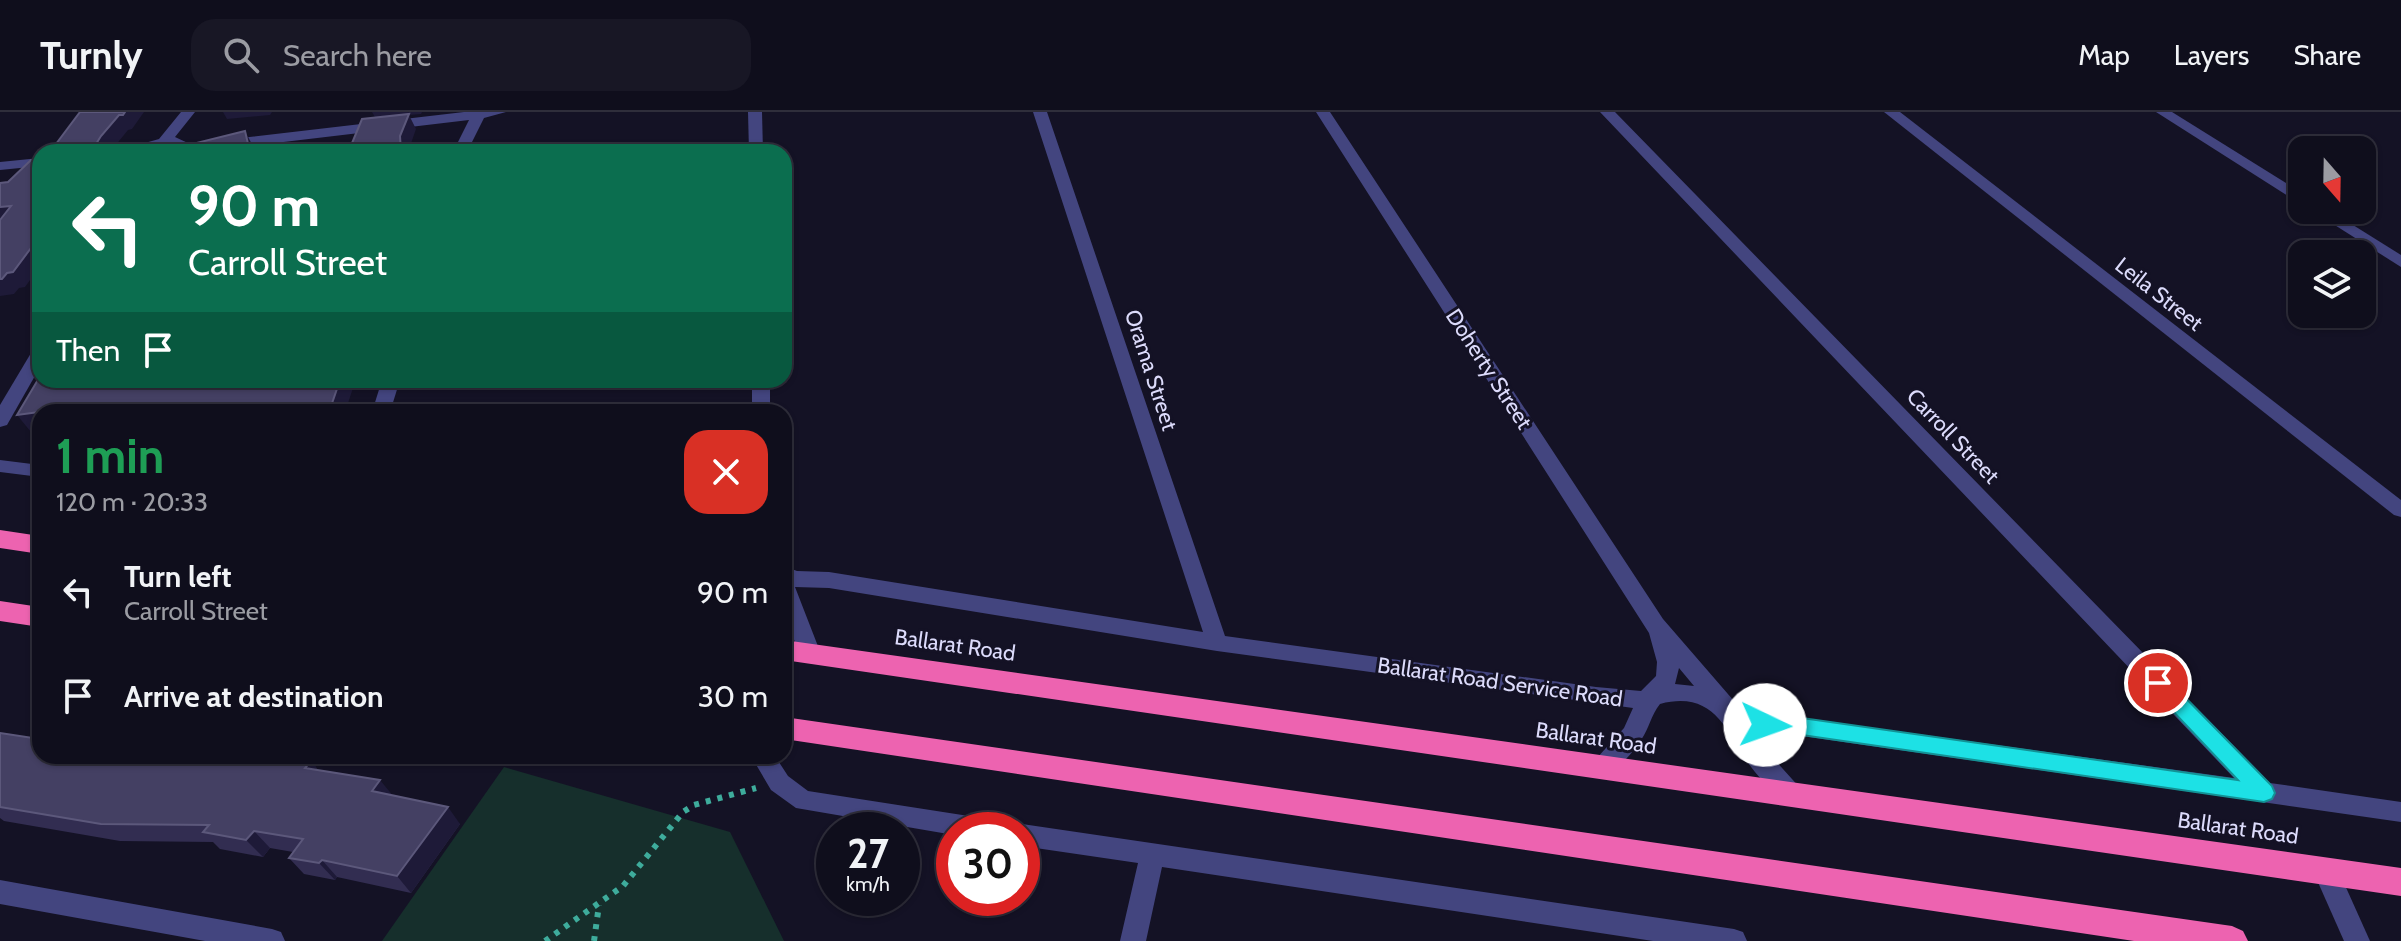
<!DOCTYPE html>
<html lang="en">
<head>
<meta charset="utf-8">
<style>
	body { margin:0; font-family:Cabin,sans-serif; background:#181725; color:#f1f3f6; height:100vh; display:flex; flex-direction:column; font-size:30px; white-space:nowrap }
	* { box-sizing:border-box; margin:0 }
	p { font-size:26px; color:#9b9ca3 }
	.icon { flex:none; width:44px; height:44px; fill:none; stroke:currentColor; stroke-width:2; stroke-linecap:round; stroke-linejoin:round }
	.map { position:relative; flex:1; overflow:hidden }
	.side { position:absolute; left:32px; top:292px; width:760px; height:360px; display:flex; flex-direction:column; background:#0f0e1c; border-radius:24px; box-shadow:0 2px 6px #0004,0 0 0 2px #2f2e3b }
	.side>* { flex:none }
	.hud { position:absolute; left:32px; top:32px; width:760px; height:244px; border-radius:24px; box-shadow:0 2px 6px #0004,0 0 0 2px #2f2e3b; background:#0b6e4f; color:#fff; overflow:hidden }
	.needle { width:52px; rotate:160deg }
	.controls { position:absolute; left:2288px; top:24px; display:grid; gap:16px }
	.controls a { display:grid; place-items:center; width:88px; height:88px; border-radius:16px; background:#0f0e1c; box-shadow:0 2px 6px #0004,0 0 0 2px #2f2e3b; font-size:40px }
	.speed { position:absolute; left:816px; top:700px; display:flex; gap:16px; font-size:40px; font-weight:700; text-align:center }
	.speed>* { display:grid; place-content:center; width:104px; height:104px; border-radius:50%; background:#0f0e1c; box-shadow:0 2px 6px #0004,0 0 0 2px #2f2e3b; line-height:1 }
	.speed small { font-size:20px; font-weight:400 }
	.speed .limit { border:12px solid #d22; background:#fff; color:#111 }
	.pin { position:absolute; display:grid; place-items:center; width:68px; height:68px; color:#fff; margin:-34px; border:4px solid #fff; border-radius:50%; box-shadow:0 2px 8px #0007 }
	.me { position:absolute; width:88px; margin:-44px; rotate:93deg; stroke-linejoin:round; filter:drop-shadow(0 0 6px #0008) }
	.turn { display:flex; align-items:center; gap:28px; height:168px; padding:0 24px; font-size:36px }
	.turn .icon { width:104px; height:104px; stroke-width:2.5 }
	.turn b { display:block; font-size:56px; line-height:68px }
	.then { display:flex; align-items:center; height:76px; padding:0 24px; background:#0003; gap:16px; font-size:30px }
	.round { display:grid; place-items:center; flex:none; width:84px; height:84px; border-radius:24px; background:#181725 }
	.headline { display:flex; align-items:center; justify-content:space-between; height:136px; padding:0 24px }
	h1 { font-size:48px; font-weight:800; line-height:60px; color:#1e9e55 }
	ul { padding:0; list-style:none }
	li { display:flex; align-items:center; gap:24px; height:104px; padding:0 24px }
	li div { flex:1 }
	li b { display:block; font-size:30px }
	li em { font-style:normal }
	header { display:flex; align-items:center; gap:48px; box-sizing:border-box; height:112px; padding:0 40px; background:#0f0e1c; border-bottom:2px solid #2f2e3b }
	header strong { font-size:38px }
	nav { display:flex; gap:44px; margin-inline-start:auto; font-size:28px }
	.search { width:560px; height:72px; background:#181725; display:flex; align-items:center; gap:20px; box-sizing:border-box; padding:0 28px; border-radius:24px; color:#9b9ca3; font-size:30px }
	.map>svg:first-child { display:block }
</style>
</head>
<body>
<header>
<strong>Turnly</strong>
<div class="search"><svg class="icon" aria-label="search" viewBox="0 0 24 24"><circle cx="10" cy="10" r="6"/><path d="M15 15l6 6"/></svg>Search here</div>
<nav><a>Map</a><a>Layers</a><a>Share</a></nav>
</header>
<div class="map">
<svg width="2401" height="829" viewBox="0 0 2401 829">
	<rect width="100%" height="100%" fill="#141225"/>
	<path fill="#162f2c" d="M504,655L730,720L784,829H382Z"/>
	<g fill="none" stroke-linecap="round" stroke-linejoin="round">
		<g stroke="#3eac9c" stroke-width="6" stroke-dasharray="5 7" stroke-linecap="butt">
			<path d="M545,829L623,774L683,700L694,693L756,676"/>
			<path d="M594,829L599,793"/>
		</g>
		<g fill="#43457f" fill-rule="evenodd">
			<path d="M181,0H195L175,25L190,32L464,0H506L484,6L467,40H453L469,8L198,40H172L174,33L165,34L156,40H113L159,27Z"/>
			<path d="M748,0H762L763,40H749Z"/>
			<path d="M1033,0H1047L1225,524L1596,575L1641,579L1656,564L1657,550L1649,521L1316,0H1330L1663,507L1734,589L1756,602L1795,605L2234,666L1600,0H1615L2270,671L2401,690V710L1795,623L1755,621L1764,636L1801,677L1804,684L1801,691L1792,694L1783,691C1771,677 1756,663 1746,648C1724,612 1710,579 1660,592C1651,603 1649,617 1641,628C1631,643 1609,670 1591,664L1587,657L1624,616L1633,596L1217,539L829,476L795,475L821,542L818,548L810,551L802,548L784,502V454L797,459L829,460L1203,520ZM1679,556L1694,574L1675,572Z"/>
			<path d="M1884,0H1900L2401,388V405L2394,403Z"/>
			<path d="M2156,0H2172L2302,81V93Z"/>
			<path d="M40,46V54L0,58V50Z"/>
			<path d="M2311,98H2329L2401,143V155Z"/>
			<path d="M40,235V255L7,313L0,315V293L34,236Z"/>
			<path d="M382,268H400L390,300H372Z"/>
			<rect x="752" y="268" width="18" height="32"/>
			<path d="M0,348L40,353V365L0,360Z"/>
			<path d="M751,644H775L788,664L808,679L988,707L997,710L1000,718H954V723L796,696L771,678Z"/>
			<path d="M1022,712L1734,817L1743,820L1747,829H1653L1162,755L1146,829H1120L1138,751L1022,734V718H1012Z"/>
			<path d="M2326,748L2335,751L2370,829H2344L2313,759L2317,751Z"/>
			<path d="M0,768L272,817L281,820L285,829H205L0,792Z"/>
		</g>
		<g fill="#ed63b0" fill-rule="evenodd">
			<path d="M0,418L40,424V442L0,436Z"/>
			<path d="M0,489L40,495V515L0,509Z"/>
			<path d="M784,528L2401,756V784L784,548Z"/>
			<path d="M784,605L2232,814L2243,819L2248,829H2134L784,627Z"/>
		</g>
	</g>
	<path fill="#322d51" d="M0,621L40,627L311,649L318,658L392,683L460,712L411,781L337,765L335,768L304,762L289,746L293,740L270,736L263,745L220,737L213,730L120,729L4,709L0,706Z"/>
	<g fill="#1e1a38">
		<path d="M125,0H144L132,17L128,18L110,40H91L101,24L119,3Z"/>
		<path d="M223,0H272L270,3L227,7Z"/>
		<path d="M372,0H422L421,2L409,3L416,17L408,40H401L376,7Z"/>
		<path d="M245,19L256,40H250Z"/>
		<path d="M11,94L0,111V95Z"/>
		<path d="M40,124V154L25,175L19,176L14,182L0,184V167Z"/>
		<path d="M340,268H351L354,273L345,300H329Z"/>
		<path d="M98,292L104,300H40Z"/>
		<path d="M40,300V319L31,320L17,303Z"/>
		<path d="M311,649L325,667L305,656Z"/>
		<path d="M380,668L394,685L372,679Z"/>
		<path d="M448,695L460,712L411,781L397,764Z"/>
		<path d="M254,719L270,736L263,745L246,728Z"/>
		<path d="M322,748L337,765L335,768L319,751Z"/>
	</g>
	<g fill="#444063" stroke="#5c587b" stroke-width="2">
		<path d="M80,0H125L123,3H119L101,24L91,40H50Z"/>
		<path d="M409,2L400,24L401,40H340V38L350,36L362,7Z"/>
		<path d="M245,19L250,40H187L192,32Z"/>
		<path d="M31,48H40V124L13,160L7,161L2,167H0V108L11,94L0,95V71L8,70Z"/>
		<path d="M39,266L40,268H340L329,300H94L98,292L17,303Z"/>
		<path d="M0,621L40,627V644H280L311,649L305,656L380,668L372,679L448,695L397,764L322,748L319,751L289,746L303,727L254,719L246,728L203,720L209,713L101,712L0,695Z"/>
	</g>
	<path fill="#1de1e5" stroke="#139295" stroke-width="2" d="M2158,563L2165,565L2272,674L2275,681L2272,687L2264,690L1795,622L1758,619L1755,613L1758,607L1795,605L2238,668L2151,576L2148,571L2151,565Z"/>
	<g text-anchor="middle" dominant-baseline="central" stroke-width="6" stroke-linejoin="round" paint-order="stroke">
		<g font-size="22" fill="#dcdbfb" stroke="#141225">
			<text transform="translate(2159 182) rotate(38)">Leila Street</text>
			<text transform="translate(1489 257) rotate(57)">Doherty Street</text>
			<text transform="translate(1151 258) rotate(72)">Orama Street</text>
			<text transform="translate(1953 324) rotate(46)">Carroll Street</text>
			<text transform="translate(955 533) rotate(8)">Ballarat Road</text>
			<text transform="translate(1500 570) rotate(8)">Ballarat Road Service Road</text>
			<text transform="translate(1596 626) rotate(8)">Ballarat Road</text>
			<text transform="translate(2238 716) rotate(8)">Ballarat Road</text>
		</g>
	</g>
</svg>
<div class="controls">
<a><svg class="needle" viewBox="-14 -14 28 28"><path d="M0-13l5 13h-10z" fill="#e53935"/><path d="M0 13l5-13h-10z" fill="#9b9ca3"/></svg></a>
<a><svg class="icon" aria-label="layers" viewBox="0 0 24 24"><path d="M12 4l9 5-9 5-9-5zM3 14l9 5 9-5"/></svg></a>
</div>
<div class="speed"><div>27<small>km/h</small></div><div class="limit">30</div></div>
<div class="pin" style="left:2158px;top:571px;background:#d93025"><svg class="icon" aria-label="arrive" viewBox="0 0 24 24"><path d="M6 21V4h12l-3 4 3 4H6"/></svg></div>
<svg class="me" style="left:1765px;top:613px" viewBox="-20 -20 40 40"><circle r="19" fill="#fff"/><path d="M0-13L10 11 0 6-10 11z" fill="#1de1e5"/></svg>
<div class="hud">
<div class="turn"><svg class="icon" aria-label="left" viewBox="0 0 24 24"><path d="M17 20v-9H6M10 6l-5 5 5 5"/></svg><div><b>90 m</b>Carroll Street</div></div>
<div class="then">Then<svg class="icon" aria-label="arrive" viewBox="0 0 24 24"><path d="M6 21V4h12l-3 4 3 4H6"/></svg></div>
</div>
<section class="side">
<div class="headline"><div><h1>1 min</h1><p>120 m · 20:33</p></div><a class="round" style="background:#d93025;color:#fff"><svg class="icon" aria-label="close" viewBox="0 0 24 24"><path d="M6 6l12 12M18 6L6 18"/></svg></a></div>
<ul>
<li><svg class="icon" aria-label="left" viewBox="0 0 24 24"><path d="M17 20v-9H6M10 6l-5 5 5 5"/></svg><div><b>Turn left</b><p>Carroll Street</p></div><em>90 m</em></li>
<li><svg class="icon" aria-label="arrive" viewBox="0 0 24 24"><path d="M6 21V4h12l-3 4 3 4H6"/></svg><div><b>Arrive at destination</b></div><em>30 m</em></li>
</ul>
</section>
</div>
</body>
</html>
